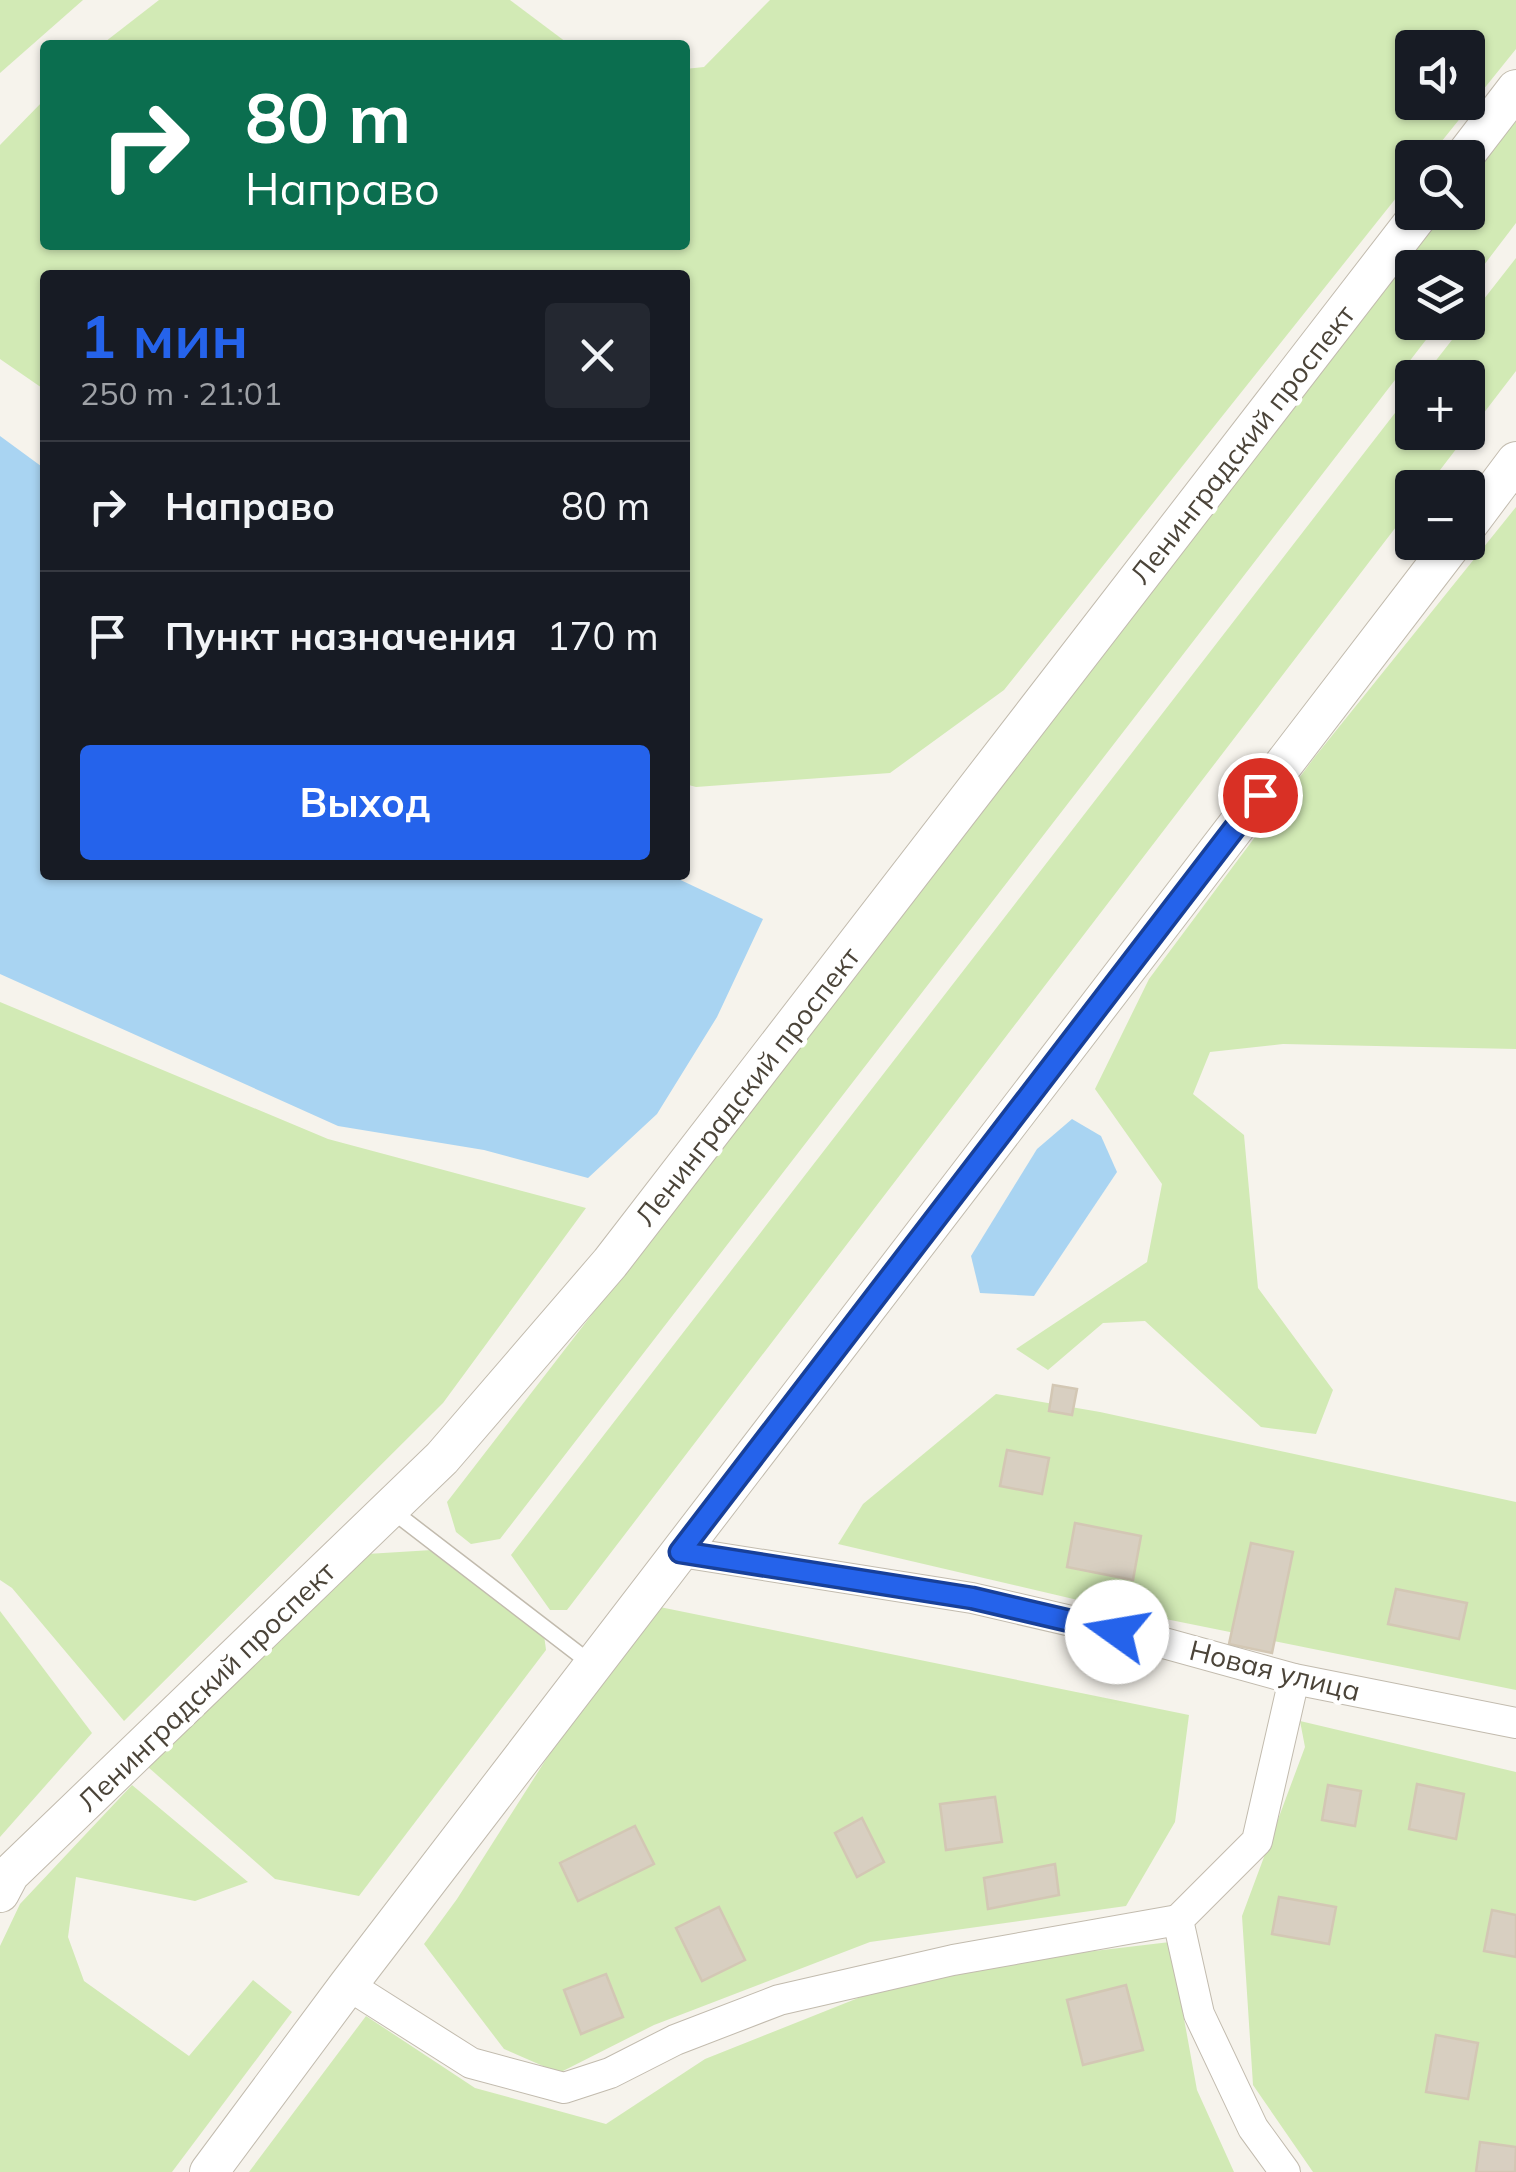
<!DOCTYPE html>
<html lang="ru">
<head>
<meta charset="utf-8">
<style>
	body { margin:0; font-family:Mulish,sans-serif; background:#242831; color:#f1f3f6; height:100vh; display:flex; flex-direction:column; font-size:38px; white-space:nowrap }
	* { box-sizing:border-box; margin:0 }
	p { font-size:32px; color:#9ea1a6 }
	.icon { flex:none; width:55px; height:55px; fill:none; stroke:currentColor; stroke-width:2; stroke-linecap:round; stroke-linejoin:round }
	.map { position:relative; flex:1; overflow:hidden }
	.side { position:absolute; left:40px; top:270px; width:650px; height:610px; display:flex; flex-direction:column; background:#171b24; border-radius:10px; box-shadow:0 2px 8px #0004 }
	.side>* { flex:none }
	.hud { position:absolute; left:40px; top:40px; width:650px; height:210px; border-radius:10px; box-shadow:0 2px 8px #0004; background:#0b6e4f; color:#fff; overflow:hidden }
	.buttons { position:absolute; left:1395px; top:30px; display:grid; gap:20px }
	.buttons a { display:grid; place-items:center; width:90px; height:90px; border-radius:10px; background:#171b24; box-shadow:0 2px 8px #0004; font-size:50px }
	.pin { position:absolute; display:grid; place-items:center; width:85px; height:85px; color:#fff; margin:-42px; border:5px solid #fff; border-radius:50%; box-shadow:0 2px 10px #0007 }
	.me { position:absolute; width:110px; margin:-55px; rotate:283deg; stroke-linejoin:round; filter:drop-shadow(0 0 8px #0008) }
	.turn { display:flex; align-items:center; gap:35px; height:210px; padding:0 40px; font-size:45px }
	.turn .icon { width:130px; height:130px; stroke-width:2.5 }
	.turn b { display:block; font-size:70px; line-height:85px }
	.round { display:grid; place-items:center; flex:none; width:105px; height:105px; border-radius:10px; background:#242831 }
	.overview { display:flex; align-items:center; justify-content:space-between; height:170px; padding:0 40px }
	h1 { font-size:60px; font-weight:700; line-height:75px; color:#2563eb }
	.button { display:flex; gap:20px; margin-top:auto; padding:20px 40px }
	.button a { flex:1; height:115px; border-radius:10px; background:#2563eb; color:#fff; font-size:40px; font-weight:700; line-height:115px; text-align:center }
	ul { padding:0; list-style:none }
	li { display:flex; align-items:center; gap:30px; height:130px; padding:0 40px; border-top:2px solid #363941 }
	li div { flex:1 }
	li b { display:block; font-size:38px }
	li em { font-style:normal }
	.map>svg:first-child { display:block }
</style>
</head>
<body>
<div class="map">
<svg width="1516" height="2172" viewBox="0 0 1516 2172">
	<rect width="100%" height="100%" fill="#f6f3ec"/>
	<g fill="#d2eab5" fill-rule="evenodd">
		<path d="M0,0H83L0,73Z"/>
		<path d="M159,0H510L570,45H101Z"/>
		<path d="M770,0H1516V49L1429,157L1412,158V178L1004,690L890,773L696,787L685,784V275H45V390L0,359V145L45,99V245H685V69L704,67ZM1412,48H1468V102H1412Z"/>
		<path d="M1516,118V223L1468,286V268H1412V322L1439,323L500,1539L471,1544L456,1532L447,1502L1443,213L1468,212V181Z"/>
		<path d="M1516,258V371L1427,487L1412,488V506L567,1610H550L511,1555L1412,391V432H1468V378L1423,377Z"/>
		<path d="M1516,507V1049L1283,1044L1210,1052L1193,1094L1244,1135L1258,1288L1333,1390L1316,1434L1261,1427L1145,1321L1103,1323L1048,1370L1016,1349L1147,1262L1162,1184L1095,1089L1149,979L1314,758Z"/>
		<path d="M0,1002L328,1139L586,1208L443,1403L124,1721L12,1588L0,1580Z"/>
		<path d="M996,1394L1100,1412L1516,1502V1690L1116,1609L838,1544L863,1504Z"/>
		<path d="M432,1550L543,1627L546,1650L359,1896L275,1879L148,1767L160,1749L367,1554Z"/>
		<path d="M645,1604L1189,1715L1175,1822L1126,1906L870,1942L654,2025L559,2073L504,2049L424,1944L457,1899Z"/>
		<path d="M0,1611L92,1733L0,1837Z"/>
		<path d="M1300,1721L1516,1772V2172H1313L1253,2085L1242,1916L1305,1747Z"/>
		<path d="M132,1785L248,1882L195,1901L76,1877L68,1937L84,1981L189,2056L253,1980L292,2012L172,2172H0V1946L20,1904Z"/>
		<path d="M1170,1942L1197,2090L1234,2172H249L366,2016L475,2088L606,2124L705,2059L926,1971Z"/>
	</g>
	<g fill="#a9d4f2">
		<path d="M0,436L45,469V875H670L763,919L717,1017L657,1114L588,1178L484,1150L338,1126L0,974Z"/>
		<path d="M1072,1119L1101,1136L1117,1172L1034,1296L980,1293L971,1256L1037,1149Z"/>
	</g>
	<g fill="#d8cfc1" stroke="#d3c7b4" stroke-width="2.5">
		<path d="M1053,1385L1077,1389L1072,1415L1049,1411Z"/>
		<path d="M1007,1450L1049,1458L1042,1494L1000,1486Z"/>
		<path d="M1075,1523L1141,1536L1133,1580L1067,1567Z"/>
		<path d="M1251,1543L1293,1552L1272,1653L1229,1644Z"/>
		<path d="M1396,1589L1467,1603L1459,1639L1388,1624Z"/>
		<path d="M1417,1784L1464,1794L1456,1839L1409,1829Z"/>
		<path d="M1328,1785L1361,1791L1355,1826L1322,1820Z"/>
		<path d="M995,1797L1002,1842L946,1850L940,1804Z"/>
		<path d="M862,1818L884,1862L857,1877L835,1833Z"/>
		<path d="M635,1826L654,1864L578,1901L560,1863Z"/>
		<path d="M1055,1864L1059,1895L988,1909L984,1878Z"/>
		<path d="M1279,1897L1336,1907L1329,1944L1272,1934Z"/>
		<path d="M719,1907L745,1960L702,1981L676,1928Z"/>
		<path d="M1492,1910L1516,1915V1957L1484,1951Z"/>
		<path d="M606,1974L623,2017L581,2034L564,1990Z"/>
		<path d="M1126,1985L1143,2050L1083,2065L1067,2000Z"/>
		<path d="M1436,2035L1478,2043L1468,2099L1426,2092Z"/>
		<path d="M1480,2142L1516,2147L1515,2172H1476Z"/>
	</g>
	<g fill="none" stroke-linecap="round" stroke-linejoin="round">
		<g stroke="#c2bbae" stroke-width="18">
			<path id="service" d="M390,1509L593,1665"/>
		</g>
		<g stroke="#c2bbae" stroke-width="32">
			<g id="minor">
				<path d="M681,1552L972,1598L1153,1640L1294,1679L1516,1723"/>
				<path d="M348,1985L471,2063L564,2088L610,2073L675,2040L779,2000L953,1960L1178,1920"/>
				<path d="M1285,2172L1253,2128L1199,2014L1178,1920L1257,1841L1294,1679"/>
			</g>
		</g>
		<g stroke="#c2bbae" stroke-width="40">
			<g id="tertiary">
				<path d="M1463,158L1516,89"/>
				<path d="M1468,525L1516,461"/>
				<path d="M0,1893L10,1874L442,1458L610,1263L1421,212"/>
				<path d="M209,2172L348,1985L1454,542"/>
			</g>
		</g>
		<use href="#service" stroke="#fff" stroke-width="15"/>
		<use href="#minor" stroke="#fff" stroke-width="30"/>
		<use href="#tertiary" stroke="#fff" stroke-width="38"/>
	</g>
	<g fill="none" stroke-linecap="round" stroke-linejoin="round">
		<g stroke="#184099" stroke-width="25">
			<path id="route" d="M1117,1632L972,1598L680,1552L1260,795"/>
		</g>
		<use href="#route" stroke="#2563eb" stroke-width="18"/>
	</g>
	<g text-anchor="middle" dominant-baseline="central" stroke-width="9" stroke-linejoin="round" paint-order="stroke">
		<g font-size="28" fill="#4b4439" stroke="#fff">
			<text transform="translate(1242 444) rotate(-52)">Ленинградский проспект</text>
			<text transform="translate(747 1086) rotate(-52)">Ленинградский проспект</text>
			<text transform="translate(1275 1670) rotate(14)">Новая улица</text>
			<text transform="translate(206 1686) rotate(-44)">Ленинградский проспект</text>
		</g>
	</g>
</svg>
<div class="buttons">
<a><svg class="icon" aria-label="sound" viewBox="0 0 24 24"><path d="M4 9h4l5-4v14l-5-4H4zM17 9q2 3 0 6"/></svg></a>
<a><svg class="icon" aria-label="search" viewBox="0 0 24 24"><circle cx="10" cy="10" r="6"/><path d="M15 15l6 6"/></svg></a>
<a><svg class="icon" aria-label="layers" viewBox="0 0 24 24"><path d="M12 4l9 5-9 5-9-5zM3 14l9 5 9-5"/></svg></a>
<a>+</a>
<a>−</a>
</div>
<div class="pin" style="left:1260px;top:795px;background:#d93025"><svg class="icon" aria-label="arrive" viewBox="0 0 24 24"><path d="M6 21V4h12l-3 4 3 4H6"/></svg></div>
<svg class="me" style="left:1117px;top:1632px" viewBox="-20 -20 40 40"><circle r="19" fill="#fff"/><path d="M0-13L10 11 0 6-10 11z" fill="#2563eb"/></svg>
<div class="hud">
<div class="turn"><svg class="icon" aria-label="right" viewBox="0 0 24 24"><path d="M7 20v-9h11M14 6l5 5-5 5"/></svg><div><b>80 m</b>Направо</div></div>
</div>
<section class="side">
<div class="overview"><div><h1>1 мин</h1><p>250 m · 21:01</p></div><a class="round"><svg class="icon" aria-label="close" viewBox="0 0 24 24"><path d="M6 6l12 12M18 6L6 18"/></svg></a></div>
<ul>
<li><svg class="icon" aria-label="right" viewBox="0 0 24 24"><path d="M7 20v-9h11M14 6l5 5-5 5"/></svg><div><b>Направо</b></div><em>80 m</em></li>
<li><svg class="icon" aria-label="arrive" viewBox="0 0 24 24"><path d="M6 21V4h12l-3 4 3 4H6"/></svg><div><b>Пункт назначения</b></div><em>170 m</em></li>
</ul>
<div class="button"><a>Выход</a></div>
</section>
</div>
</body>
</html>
